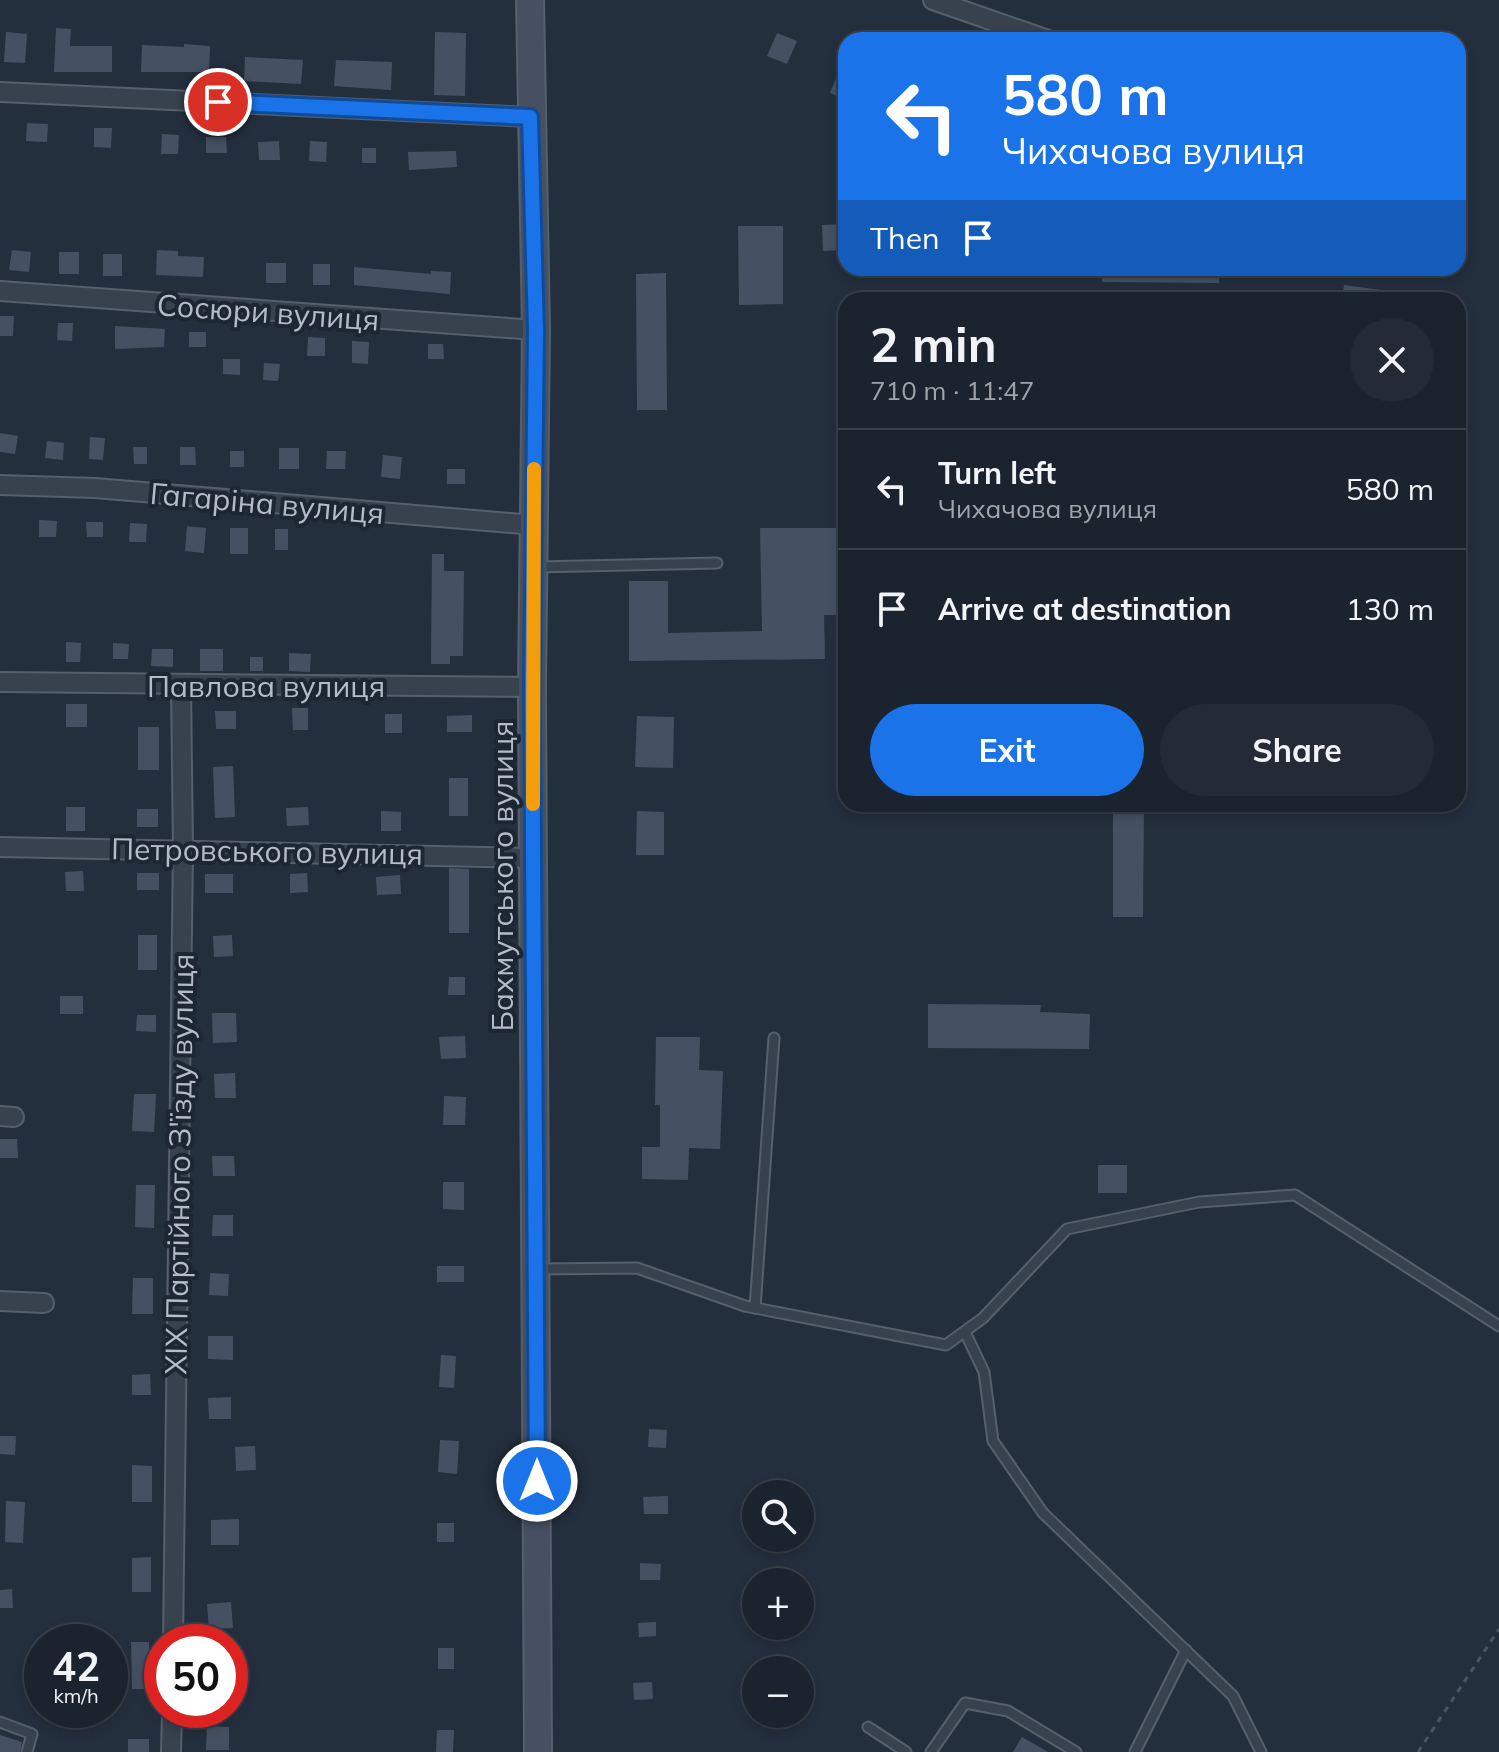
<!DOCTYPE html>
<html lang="en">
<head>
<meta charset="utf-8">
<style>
	body { margin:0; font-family:Mulish,sans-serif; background:#242b36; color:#f1f3f6; height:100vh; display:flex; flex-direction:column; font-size:30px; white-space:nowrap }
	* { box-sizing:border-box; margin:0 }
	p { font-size:26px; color:#a0a4aa }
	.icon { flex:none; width:44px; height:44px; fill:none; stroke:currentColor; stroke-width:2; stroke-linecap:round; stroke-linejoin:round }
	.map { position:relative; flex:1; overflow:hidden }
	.details { position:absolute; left:838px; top:292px; width:628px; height:520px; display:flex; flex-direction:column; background:#1b232e; border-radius:24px; box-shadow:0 4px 12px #0003,0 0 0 2px #39404a }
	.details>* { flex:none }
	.guide { position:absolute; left:838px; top:32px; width:628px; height:244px; border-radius:24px; box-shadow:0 4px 12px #0003,0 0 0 2px #39404a; background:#1a73e8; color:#fff; overflow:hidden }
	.buttons { position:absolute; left:742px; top:1480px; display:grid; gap:16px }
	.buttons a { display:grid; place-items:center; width:72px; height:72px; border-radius:50%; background:#1b232e; box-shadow:0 4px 12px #0003,0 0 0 2px #39404a; font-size:40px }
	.speed { position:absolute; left:24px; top:1624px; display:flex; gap:16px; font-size:40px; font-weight:700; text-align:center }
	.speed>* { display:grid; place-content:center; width:104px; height:104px; border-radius:50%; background:#1b232e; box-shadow:0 4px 12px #0003,0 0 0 2px #39404a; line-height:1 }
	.speed small { font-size:20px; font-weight:400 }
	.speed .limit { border:12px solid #d22; background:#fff; color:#111 }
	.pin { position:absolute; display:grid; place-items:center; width:68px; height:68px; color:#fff; margin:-34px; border:4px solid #fff; border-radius:50%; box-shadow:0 2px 8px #0007 }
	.me { position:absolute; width:88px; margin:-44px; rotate:0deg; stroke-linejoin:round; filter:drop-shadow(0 0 6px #0008) }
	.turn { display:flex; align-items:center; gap:28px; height:168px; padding:0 32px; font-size:36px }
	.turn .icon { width:104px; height:104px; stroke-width:2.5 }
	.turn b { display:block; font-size:56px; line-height:68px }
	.then { display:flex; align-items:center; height:76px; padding:0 32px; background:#0003; gap:16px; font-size:30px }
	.round { display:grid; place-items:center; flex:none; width:84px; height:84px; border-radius:42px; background:#242b36 }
	.headline { display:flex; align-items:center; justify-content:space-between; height:136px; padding:0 32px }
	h1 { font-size:48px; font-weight:700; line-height:60px }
	.button { display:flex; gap:16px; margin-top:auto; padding:16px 32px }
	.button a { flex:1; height:92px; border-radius:48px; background:#1a73e8; color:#fff; font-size:32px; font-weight:700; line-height:92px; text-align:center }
	.button a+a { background:#242b36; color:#f1f3f6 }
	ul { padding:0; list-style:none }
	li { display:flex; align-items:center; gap:24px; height:120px; padding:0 32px; border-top:2px solid #39404a }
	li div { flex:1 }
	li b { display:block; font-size:30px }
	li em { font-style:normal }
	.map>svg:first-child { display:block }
</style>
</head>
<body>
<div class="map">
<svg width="1499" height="1752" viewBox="0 0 1499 1752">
	<rect width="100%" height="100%" fill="#242f3e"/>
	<g fill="#455162">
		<path d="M56,28L71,29L70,46H112V72H54Z"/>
		<path d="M6,32L27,34L25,63L4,62Z"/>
		<path d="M435,32L466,33L465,96L434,95Z"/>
		<path d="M777,33L797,41L787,64L767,56Z"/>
		<path d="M184,44L210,46L209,72H141L142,45L184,47Z"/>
		<path d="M245,57L303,60L301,84L244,81Z"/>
		<path d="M336,60L392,62L391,90L334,86Z"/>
		<path d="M837,76L846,80L843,98L830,93Z"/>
		<path d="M27,123L48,124L47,142L26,141Z"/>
		<path d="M94,128H112L111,148L94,147Z"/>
		<path d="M162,134L179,135L178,154H161Z"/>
		<path d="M206,137H226L227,153H206Z"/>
		<path d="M279,141L280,160H259L258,142Z"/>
		<path d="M310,141L327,142L326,162L309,161Z"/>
		<rect x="362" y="148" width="14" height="15"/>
		<path d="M456,151L457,167L409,170L408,152Z"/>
		<path d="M846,224V250L823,251L822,225Z"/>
		<path d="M738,226H783V304L739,305Z"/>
		<path d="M12,250L31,252L29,272L9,270Z"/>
		<path d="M157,250L178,251V256L204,257L203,277L156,275Z"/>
		<rect x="59" y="252" width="20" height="22"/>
		<rect x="103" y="254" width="19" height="22"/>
		<rect x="266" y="263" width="20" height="20"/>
		<rect x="313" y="264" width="17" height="21"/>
		<path d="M354,267L431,274V271L451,272L450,294L354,285Z"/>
		<path d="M1102,268H1219V283L1102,282Z"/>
		<path d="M666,273L667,410H637L636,274Z"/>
		<path d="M1344,285L1396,292L1395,300H1342Z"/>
		<path d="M0,316H14L13,336H0Z"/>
		<path d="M58,323H73L72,341L57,340Z"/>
		<path d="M115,326L165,329L164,347L115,349Z"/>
		<rect x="189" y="332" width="17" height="15"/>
		<path d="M308,337L325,338V356H307Z"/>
		<path d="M352,341L369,342L368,364L352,363Z"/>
		<path d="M428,344H443L444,359H428Z"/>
		<path d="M223,359H240V375L223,374Z"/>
		<path d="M264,363L280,364L278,381L263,380Z"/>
		<path d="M0,433L18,436L15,454L0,452Z"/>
		<path d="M90,437L105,438L103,460L89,459Z"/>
		<path d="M47,441L64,443L63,460L45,458Z"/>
		<path d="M133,447H147V464H134Z"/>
		<path d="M180,447H195L196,465H180Z"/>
		<rect x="279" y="448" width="20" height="21"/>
		<rect x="230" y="451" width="14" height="16"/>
		<path d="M327,451H346L345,469H326Z"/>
		<path d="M383,455L402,457L400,479L381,477Z"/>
		<rect x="447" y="469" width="18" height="15"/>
		<path d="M39,520L57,521L56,537H39Z"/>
		<path d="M86,522H103V537H87Z"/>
		<path d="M130,523L147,524L146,542H129Z"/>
		<path d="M187,526L206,528L204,553L185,551Z"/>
		<rect x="230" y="528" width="18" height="26"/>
		<path d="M760,528H846V615H824L825,659L629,661V581H668V633L762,631Z"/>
		<rect x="275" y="529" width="13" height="21"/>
		<path d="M432,554H444V571H464L463,656H450V664H431Z"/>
		<path d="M66,642L81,643L80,662H66Z"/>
		<path d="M113,643L129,644L128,659H113Z"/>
		<path d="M152,649H173V667L151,666Z"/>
		<rect x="200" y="649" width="23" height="22"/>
		<path d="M289,653L311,654L310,672L289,671Z"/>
		<rect x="250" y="657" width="13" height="14"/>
		<rect x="66" y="704" width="21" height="23"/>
		<path d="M292,708H308V730H293Z"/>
		<path d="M215,711H236V729H216Z"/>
		<rect x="385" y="714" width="17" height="19"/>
		<path d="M472,715V732H447V716Z"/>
		<path d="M637,716L674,717L673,768L635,767Z"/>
		<rect x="138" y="727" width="21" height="43"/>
		<path d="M233,766L235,817L215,818L213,767Z"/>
		<rect x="449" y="778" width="19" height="38"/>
		<path d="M1113,804H1144L1143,917H1113Z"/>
		<rect x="66" y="807" width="19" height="24"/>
		<path d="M308,807L309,825L287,826L286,808Z"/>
		<rect x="137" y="809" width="21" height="18"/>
		<path d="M381,811L401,812V831H381Z"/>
		<path d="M637,811L664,812V855H636Z"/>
		<path d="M449,868L469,869V933H449Z"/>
		<path d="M83,871L84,891H66L65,872Z"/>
		<rect x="137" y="873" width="22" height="17"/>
		<path d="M307,873L308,892L290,893V874Z"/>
		<rect x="205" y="874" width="28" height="19"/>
		<path d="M400,875L401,894L377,895L376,877Z"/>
		<rect x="138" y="935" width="19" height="35"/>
		<path d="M232,935L233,956L214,957L213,936Z"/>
		<path d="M449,977H465V995H448Z"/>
		<rect x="60" y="996" width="23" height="18"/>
		<path d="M928,1004L1041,1005L1040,1012L1090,1014L1089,1049L928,1048Z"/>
		<path d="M212,1013H236L237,1042L213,1043Z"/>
		<path d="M137,1015H156V1032L136,1031Z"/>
		<path d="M465,1036L466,1058L441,1059L439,1037Z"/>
		<path d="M656,1037H700L699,1070L723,1071L720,1149L689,1148L688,1180L642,1179V1147H660V1105H655Z"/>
		<path d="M235,1073L236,1098H215L214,1074Z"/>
		<path d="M134,1094H156L154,1132L132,1131Z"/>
		<path d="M444,1096L466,1097L465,1125H443Z"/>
		<path d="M0,1139H17L18,1158H0Z"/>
		<path d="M212,1156H234L235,1176H213Z"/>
		<rect x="1098" y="1165" width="29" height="28"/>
		<path d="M443,1182H464V1210L443,1209Z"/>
		<path d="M136,1185H155L154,1228L135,1227Z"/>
		<path d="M213,1215H233V1236H212Z"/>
		<rect x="437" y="1266" width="27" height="16"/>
		<path d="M210,1273L229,1274L228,1296L209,1295Z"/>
		<path d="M133,1278H153V1314H132Z"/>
		<path d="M208,1336H233V1360L208,1359Z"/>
		<path d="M441,1355L456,1356L454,1388L439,1387Z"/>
		<path d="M150,1374L151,1395H132V1375Z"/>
		<path d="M231,1397V1419H209L208,1398Z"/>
		<path d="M649,1429L667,1430L666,1448L648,1447Z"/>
		<path d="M0,1436H16L15,1455L0,1454Z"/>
		<path d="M440,1440L459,1441L457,1474L438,1472Z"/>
		<path d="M255,1446L256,1470L236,1471L235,1447Z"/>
		<path d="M132,1465L152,1466V1502H132Z"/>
		<path d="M668,1496V1514H644L643,1497Z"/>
		<path d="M6,1501L25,1502L23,1543L5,1542Z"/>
		<path d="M239,1519V1545H211V1520Z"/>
		<rect x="437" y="1523" width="17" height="19"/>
		<path d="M151,1557V1592H132V1558Z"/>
		<path d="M640,1563L661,1564L660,1580H640Z"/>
		<path d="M12,1589L13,1608H0V1590Z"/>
		<path d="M231,1602L233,1628L209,1629L207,1604Z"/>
		<path d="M656,1622V1636L639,1637L638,1623Z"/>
		<path d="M131,1642H149L150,1689H132Z"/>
		<rect x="438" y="1648" width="16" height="21"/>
		<path d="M652,1682L653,1699L634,1700L633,1683Z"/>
		<path d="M207,1726L229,1727V1750H206Z"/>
		<path d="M437,1730H454L453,1752H436Z"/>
		<path d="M0,1735L22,1742L20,1752H0Z"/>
		<path d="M1022,1737L1048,1752H1013Z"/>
		<rect x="128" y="1739" width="21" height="13"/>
	</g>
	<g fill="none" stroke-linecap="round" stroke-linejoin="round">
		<g stroke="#565f6c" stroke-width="13">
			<g id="lane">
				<path d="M536,567L717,563"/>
				<path d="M537,1269L637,1268L745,1306L946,1345L983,1318L1067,1229L1199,1202L1295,1195L1499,1326"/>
				<path d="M755,1308L774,1038"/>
				<path d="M965,1332L984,1372L993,1441L1043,1513L1233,1696L1261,1752"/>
				<path d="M0,1722L32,1734L27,1752"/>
				<path d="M868,1727L906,1752"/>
				<path d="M931,1752L965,1703L1008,1711L1076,1752"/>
				<path d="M1135,1752L1186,1650"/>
			</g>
		</g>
		<g stroke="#565f6c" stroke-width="22">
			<g id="street">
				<path d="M933,0L1048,40"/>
				<path d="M0,92L530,117"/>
				<path d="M0,291L536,330"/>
				<path d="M0,485L95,488L534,525"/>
				<path d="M0,682L532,687"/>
				<path d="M0,847L533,858"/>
				<path d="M0,1116L14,1117"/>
				<path d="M0,1301L44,1303"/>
				<path d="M173,1642L183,849L181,687"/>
				<path d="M171,1752L172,1710"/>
			</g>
		</g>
		<g stroke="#565f6c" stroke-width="30">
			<path id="secondary" d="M530,0L536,330L532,687L538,1752"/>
		</g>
		<path stroke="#44595c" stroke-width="3" stroke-dasharray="6 6" stroke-linecap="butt" d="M1418,1752L1499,1629"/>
		<use href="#lane" stroke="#38414e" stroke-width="9"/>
		<use href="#street" stroke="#38414e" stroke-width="18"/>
		<use href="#secondary" stroke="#465061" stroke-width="26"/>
	</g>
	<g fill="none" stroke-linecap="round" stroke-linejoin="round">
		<g stroke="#114b97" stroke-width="20">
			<path id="route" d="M218,102L530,117L536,330L532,687L537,1481"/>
		</g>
		<use href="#route" stroke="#1a73e8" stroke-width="14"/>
		<path stroke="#f59e0b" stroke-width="14" d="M533,804L534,469"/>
	</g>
	<g text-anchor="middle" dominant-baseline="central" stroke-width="8" stroke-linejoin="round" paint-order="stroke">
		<g font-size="30" fill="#b4bcc9" stroke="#1d2633">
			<text transform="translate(268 312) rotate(4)">Сосюри вулиця</text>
			<text transform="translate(267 503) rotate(5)">Гагаріна вулиця</text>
			<text x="266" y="686">Павлова вулиця</text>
			<text transform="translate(267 851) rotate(1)">Петровського вулиця</text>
			<text transform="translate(502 876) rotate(-90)">Бахмутського вулиця</text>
			<text transform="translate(179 1164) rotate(-89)">XIX Партійного З'їзду вулиця</text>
		</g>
	</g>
</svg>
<div class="buttons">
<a><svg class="icon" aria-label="search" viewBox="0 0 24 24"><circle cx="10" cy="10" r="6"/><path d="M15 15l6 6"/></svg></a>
<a>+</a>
<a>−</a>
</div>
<div class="speed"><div>42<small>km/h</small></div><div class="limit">50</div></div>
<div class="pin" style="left:218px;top:102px;background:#d93025"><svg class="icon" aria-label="arrive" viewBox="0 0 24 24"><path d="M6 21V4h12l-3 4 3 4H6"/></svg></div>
<svg class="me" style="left:537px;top:1481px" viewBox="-20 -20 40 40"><circle r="17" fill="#1a73e8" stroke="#fff" stroke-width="3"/><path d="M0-11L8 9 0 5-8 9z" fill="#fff"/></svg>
<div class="guide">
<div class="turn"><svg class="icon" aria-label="left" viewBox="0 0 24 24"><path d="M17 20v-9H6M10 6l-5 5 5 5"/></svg><div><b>580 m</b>Чихачова вулиця</div></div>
<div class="then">Then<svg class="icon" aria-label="arrive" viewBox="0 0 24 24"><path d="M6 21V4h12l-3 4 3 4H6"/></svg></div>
</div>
<section class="details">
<div class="headline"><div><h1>2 min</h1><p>710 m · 11:47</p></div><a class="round"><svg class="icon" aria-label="close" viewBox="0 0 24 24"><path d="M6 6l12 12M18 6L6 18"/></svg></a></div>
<ul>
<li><svg class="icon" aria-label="left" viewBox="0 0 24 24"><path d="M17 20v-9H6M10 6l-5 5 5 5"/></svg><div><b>Turn left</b><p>Чихачова вулиця</p></div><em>580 m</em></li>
<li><svg class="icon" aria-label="arrive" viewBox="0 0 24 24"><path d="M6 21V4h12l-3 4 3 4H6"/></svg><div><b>Arrive at destination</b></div><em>130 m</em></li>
</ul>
<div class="button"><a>Exit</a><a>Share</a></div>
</section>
</div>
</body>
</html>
